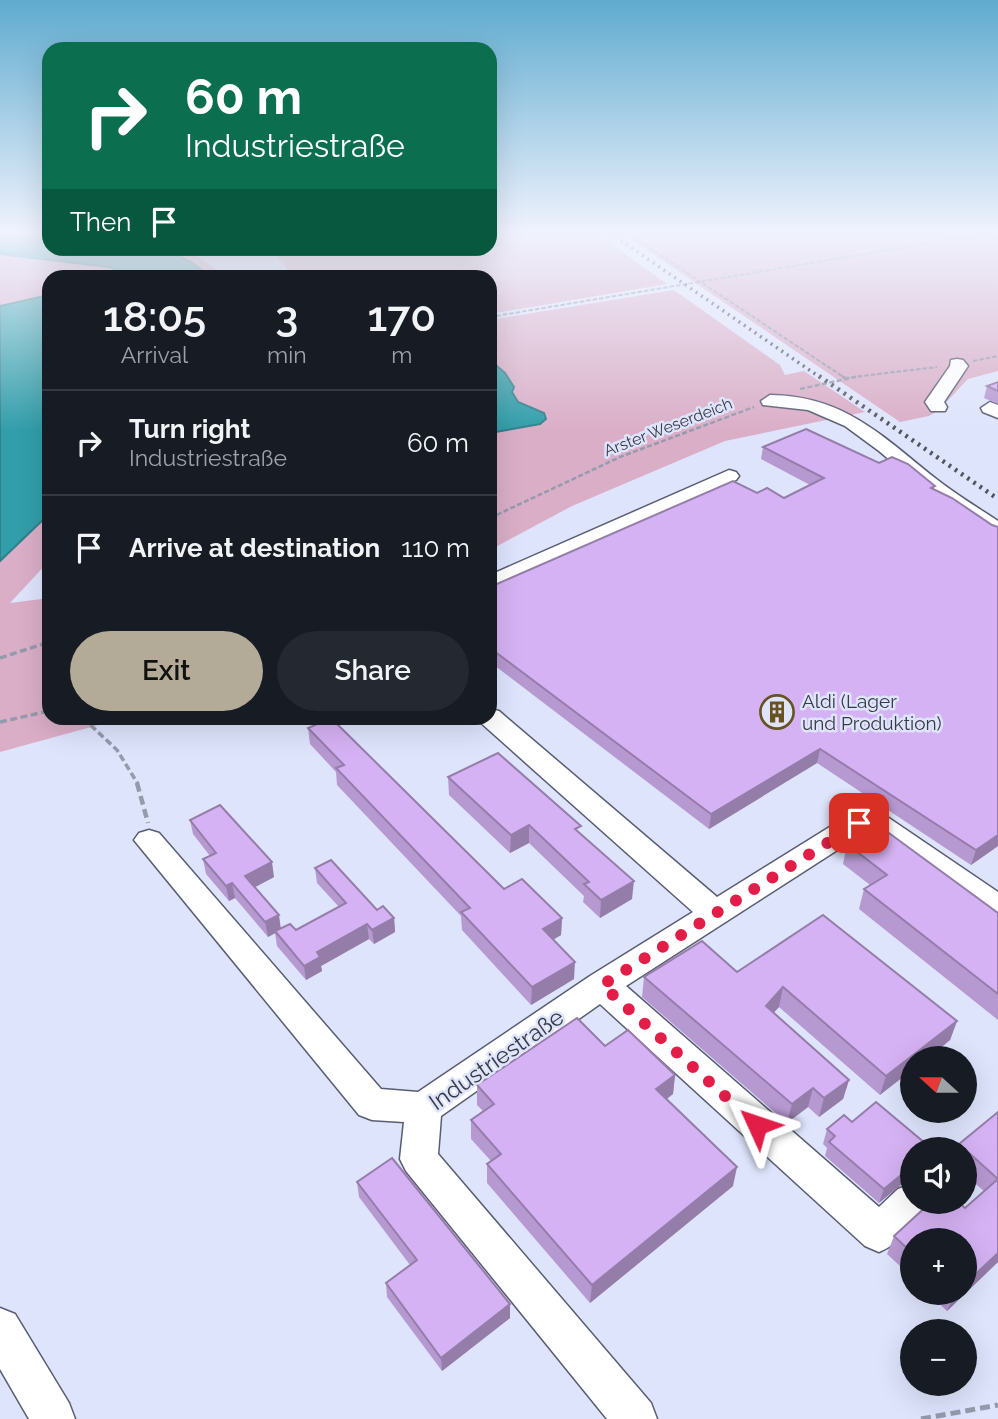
<!DOCTYPE html>
<html lang="en">
<head>
<meta charset="utf-8">
<style>
	body { margin:0; font-family:Raleway,sans-serif; background:#242831; color:#f1f3f6; height:100vh; display:flex; flex-direction:column; font-size:26px; white-space:nowrap }
	* { box-sizing:border-box; margin:0 }
	p { font-size:23px; color:#9ea1a6 }
	.icon { flex:none; width:38px; height:38px; fill:none; stroke:currentColor; stroke-width:2; stroke-linecap:round; stroke-linejoin:round }
	.map { position:relative; flex:1; overflow:hidden }
	.drawer { position:absolute; left:42px; top:270px; width:455px; height:455px; display:flex; flex-direction:column; background:#171b24; border-radius:21px; box-shadow:0 7px 28px #0002 }
	.drawer>* { flex:none }
	.banner { position:absolute; left:42px; top:42px; width:455px; height:214px; border-radius:21px; box-shadow:0 7px 28px #0002; background:#0b6e4f; color:#fff; overflow:hidden }
	.needle { width:46px; rotate:291deg }
	.controls { position:absolute; left:900px; top:1046px; display:grid; gap:14px }
	.controls a { display:grid; place-items:center; width:77px; height:77px; border-radius:50%; background:#171b24; box-shadow:0 7px 28px #0002; font-size:35px }
	.pin { position:absolute; display:grid; place-items:center; width:60px; height:60px; color:#fff; margin:-30px; border-radius:14px; box-shadow:0 4px 10px #0006 }
	.me { position:absolute; width:77px; margin:-38px; rotate:312deg; stroke-linejoin:round; filter:drop-shadow(0 0 5px #0008) }
	.turn { display:flex; align-items:center; gap:24px; height:147px; padding:0 28px; font-size:32px }
	.turn .icon { width:91px; height:91px; stroke-width:2.5 }
	.turn b { display:block; font-size:49px; line-height:60px }
	.then { display:flex; align-items:center; height:66px; padding:0 28px; background:#0003; gap:14px; font-size:26px }
	.eta { display:flex; justify-content:space-evenly; align-items:center; height:119px; text-align:center }
	.eta b { font-size:42px; font-weight:600; line-height:49px }
	.cta { display:flex; gap:14px; margin-top:auto; padding:14px 28px }
	.cta a { flex:1; height:80px; border-radius:42px; background:#b3ab97; color:#111; font-size:28px; font-weight:600; line-height:80px; text-align:center }
	.cta a+a { background:#242831; color:#f1f3f6 }
	ul { padding:0; list-style:none }
	li { display:flex; align-items:center; gap:21px; height:105px; padding:0 28px; border-top:2px solid #363941 }
	li div { flex:1 }
	li b { display:block; font-size:26px }
	li em { font-style:normal }
	.map>svg:first-child { display:block }
</style>
</head>
<body>
<div class="map">
<svg width="998" height="1419" viewBox="0 0 998 1419">
	<rect width="100%" height="100%" fill="#dee4fc"/>
	<g fill="#daaec7">
		<path d="M490,233H596L667,284L490,314V276H293L270,249L490,248Z"/>
		<path d="M622,233H998V371L968,379L938,411L929,416L900,422Z"/>
		<path d="M164,249H187L225,276C203,276 184,259 164,249Z"/>
		<path d="M0,254L109,267L124,272L125,276H49V295L0,306Z"/>
		<path d="M674,290L780,365L785,375L804,371L865,412L725,441L572,506L490,550V433L514,429L544,413L518,402L512,391L514,386L505,373L490,360V320Z"/>
		<path d="M49,514V561L10,603L49,598V718H124L0,752V561Z"/>
	</g>
	<g fill="#319ea9" stroke="#33808b" stroke-width="2">
		<path d="M0,233H49V248L164,249L191,262L210,276H125L123,272L109,267L0,254Z"/>
		<path d="M49,295V514L0,561V306Z"/>
		<path d="M490,360L505,373L514,387L512,392L518,402L544,413L546,419L540,424L490,433Z"/>
	</g>
	<g fill="none" stroke-linecap="round" stroke-linejoin="round">
		<g stroke="#585d72" stroke-width="3">
			<g id="minor">
				<path d="M957,359L963,360L968,366L944,402L947,407L945,411H931L925,402L950,366L951,360Z"/>
				<path d="M770,395C844,396 881,435 935,478C955,494 977,507 998,521V538L990,536L930,494L879,451L845,426L808,410L763,405L761,401Z"/>
				<path d="M990,402L998,405V418L983,412L981,408Z"/>
				<path d="M729,470L736,472L739,476L736,480L490,591V575Z"/>
				<path d="M490,709L499,711L717,897L857,810L867,807L877,810L998,892V920L987,916L867,831L626,986L879,1207L898,1189L912,1184V1202H931C922,1223 900,1243 879,1252L865,1246L600,1004L441,1116L438,1154L651,1403L657,1419H607L406,1171L400,1159L404,1122L372,1120L359,1115L134,840L139,833L149,830L159,833L381,1089L418,1092L590,976L693,912L481,723L477,718H490Z"/>
				<path d="M0,1308L15,1314L69,1403L75,1419H29L0,1369Z"/>
			</g>
		</g>
		<g stroke="#959aac" stroke-width="2" stroke-dasharray="4.5 2" stroke-linecap="butt">
			<path d="M627,233L845,378"/>
			<path d="M490,317L990,233"/>
			<path d="M973,361L998,356"/>
			<path d="M845,378L937,367"/>
		</g>
		<g stroke="#959aac" stroke-width="2.5" stroke-dasharray="5 2.5" stroke-linecap="butt">
			<path d="M842,376L845,378"/>
			<path d="M800,389L860,376"/>
			<path d="M490,518L620,457L754,407"/>
		</g>
		<g stroke="#959aac" stroke-width="3.5" stroke-dasharray="7 3.5" stroke-linecap="butt">
			<path d="M0,658L49,642"/>
			<path d="M83,718L117,750L138,784"/>
			<path d="M0,722L49,711"/>
		</g>
		<path stroke="#959aac" stroke-width="4.5" stroke-dasharray="9 4.5" stroke-linecap="butt" d="M137,783L148,823"/>
		<path stroke="#959aac" stroke-width="5" stroke-dasharray="10 5" stroke-linecap="butt" d="M921,1419L998,1405"/>
		<use href="#minor" fill="#fff" fill-rule="evenodd"/>
		<path stroke="#515560" stroke-width="3.5" stroke-dasharray="2 4.5" stroke-linecap="butt" d="M610,233L821,378"/>
		<path stroke="#515560" stroke-width="4.5" stroke-dasharray="2.5 5" stroke-linecap="butt" d="M819,376L998,499"/>
	</g>
	<g fill="#b799d1">
		<path d="M998,382V404L984,398L987,386Z"/>
		<path d="M763,447L934,489L992,525L998,527V846L971,865L817,763L709,829L490,662V587L757,493L784,498L810,485L761,459Z"/>
		<path d="M308,728L504,889L562,918L561,935L553,940L574,979L531,1005L462,930L461,916L337,785L336,772L310,744Z"/>
		<path d="M448,777L580,833L632,899L600,918L583,902L584,896L529,843L510,853L449,795Z"/>
		<path d="M190,820L274,877L255,887L281,928L296,930L339,907L317,883L315,868L377,910L394,918L395,932L374,944L369,939L321,966L322,971L306,980L277,946L275,933L268,937L235,898L229,901L206,874L203,859L210,856L193,834Z"/>
		<path d="M847,844L998,913V1020L859,909L864,889L870,885L843,864Z"/>
		<path d="M737,972L957,1021L950,1040L927,1059H912L880,1095L779,1007L774,1012L849,1080L843,1099L819,1117L808,1107L787,1123L642,997L644,977Z"/>
		<path d="M675,1075L673,1094L667,1099L733,1186L590,1303L487,1183V1164L491,1161L471,1139V1120L483,1111L477,1105V1085Z"/>
		<path d="M998,1112V1262L947,1311L928,1293H964L912,1241V1277L887,1254L894,1236L965,1208L984,1191L964,1174V1150H957L959,1144Z"/>
		<path d="M852,1122L932,1149L879,1203L825,1156L827,1148L823,1144L827,1129Z"/>
		<path d="M357,1182L510,1318L442,1371L387,1297L386,1283L410,1265L359,1197Z"/>
	</g>
	<g fill="#957daa">
		<path d="M820,749L817,763L709,829L711,814Z"/>
		<path d="M529,825V843L510,853L511,835Z"/>
		<path d="M998,835V846L971,865L976,850Z"/>
		<path d="M272,862L274,877L248,891L245,876Z"/>
		<path d="M634,881L632,899L600,918L601,900Z"/>
		<path d="M232,883L235,898L229,901L226,886Z"/>
		<path d="M279,915L281,930L268,937L265,922Z"/>
		<path d="M394,918L395,932L374,944L372,930Z"/>
		<path d="M562,918L561,935L542,946L543,929Z"/>
		<path d="M367,924L369,939L321,966L322,971L306,980L304,966L317,952Z"/>
		<path d="M575,962L574,979L531,1005L532,987Z"/>
		<path d="M783,987L779,1007L762,1025L766,1006Z"/>
		<path d="M957,1021L950,1040L927,1059H912V1070L880,1095L886,1076Z"/>
		<path d="M675,1075L673,1094L654,1108L656,1089Z"/>
		<path d="M849,1080L843,1099L819,1117L824,1098Z"/>
		<path d="M813,1088L808,1107L787,1123L792,1104Z"/>
		<path d="M912,1166V1176L879,1203L884,1189Z"/>
		<path d="M737,1167L733,1186L590,1303L592,1285Z"/>
		<path d="M998,1253V1262L947,1311L955,1294L964,1293V1285Z"/>
		<path d="M510,1304V1318L442,1371L441,1358Z"/>
	</g>
	<g fill="#d5b2f3" stroke="#957daa" stroke-width="2">
		<path d="M998,382V391L987,386Z"/>
		<path d="M806,429L879,463L892,457L908,464L935,486L931,488L952,498L992,525L998,527V835L976,850L820,749L711,814L490,648V587L733,481L757,493L767,488L784,498L824,478L763,447Z"/>
		<path d="M331,718L504,889L522,879L562,918L543,929L575,962L532,987L461,912L470,908L336,768L344,765L308,728Z"/>
		<path d="M498,753L581,826L575,829L634,881L601,900L584,884L589,882L529,825L511,835L448,777Z"/>
		<path d="M220,805L272,862L245,876L279,915L265,922L232,883L226,886L203,859L216,853L190,820Z"/>
		<path d="M878,825L998,913V994L864,889L887,875L847,844Z"/>
		<path d="M331,860L377,910L383,906L394,918L372,930L367,924L317,952L320,957L304,966L275,931L290,924L296,930L346,903L315,868Z"/>
		<path d="M823,915L957,1021L886,1076L783,987L766,1006L849,1080L824,1098L813,1088L792,1104L644,977L702,941L737,972Z"/>
		<path d="M577,1018L605,1046L628,1030L675,1075L656,1089L737,1167L592,1285L487,1164L501,1154L471,1120L494,1104L477,1085Z"/>
		<path d="M876,1102L932,1149L912,1150V1166L884,1189L829,1142L835,1136L827,1129L844,1115L852,1122Z"/>
		<path d="M998,1112V1253L964,1285V1241H912V1253L894,1236L931,1202H958L965,1208L998,1179L959,1144Z"/>
		<path d="M392,1158L510,1304L441,1358L386,1283L417,1260L357,1182Z"/>
	</g>
	<linearGradient id="sky" x2="0" y2="1"><stop stop-color="#5fabcf"/><stop offset="0.54" stop-color="#f0f3fe"/><stop offset="1" stop-color="#f0f3fe" stop-opacity="0"/></linearGradient>
	<rect width="998" height="431" fill="url(#sky)"/>
	<g fill="none" stroke-linecap="round" stroke-linejoin="round">
		<path stroke="#e11d48" stroke-width="12" stroke-dasharray="0 21.6" d="M757,1125L602,985L859,823"/>
	</g>
	<defs>
		<g id="building-ring" transform="scale(1.75)"><circle r="9.5" fill="#dee4fc" stroke="#675322" stroke-width="1.5"/><path d="M-4-6H4V6H1V3H-1V6H-4ZM-2.5-4.3h1.7v1.8h-1.7ZM.8-4.3h1.7v1.8H.8ZM-2.5-1h1.7V.8h-1.7ZM.8-1h1.7V.8H.8Z" fill="#675322"/></g>
	</defs>
	<g fill-rule="evenodd">
		<use href="#building-ring" x="777" y="712"/>
	</g>
	<g text-anchor="middle" dominant-baseline="central" stroke-width="5" stroke-linejoin="round" paint-order="stroke">
		<g font-size="16" fill="#383b44" stroke="#dee4fc">
			<text transform="translate(668 427) rotate(-21)">Arster Weserdeich</text>
		</g>
		<g font-size="19" fill="#383b44" stroke="#dee4fc" text-anchor="start">
			<text x="802" y="701">Aldi (Lager<tspan x="802" dy="22">und Produktion)</tspan></text>
		</g>
		<g font-size="23" fill="#383b44" stroke="#dee4fc">
			<text transform="translate(496 1059) rotate(-35)">Industriestraße</text>
		</g>
	</g>
</svg>
<div class="controls">
<a><svg class="needle" viewBox="-14 -14 28 28"><path d="M0-13l5 13h-10z" fill="#e53935"/><path d="M0 13l5-13h-10z" fill="#9ea1a6"/></svg></a>
<a><svg class="icon" aria-label="sound" viewBox="0 0 24 24"><path d="M4 9h4l5-4v14l-5-4H4zM17 9q2 3 0 6"/></svg></a>
<a>+</a>
<a>−</a>
</div>
<div class="pin" style="left:859px;top:823px;background:#d93025"><svg class="icon" aria-label="arrive" viewBox="0 0 24 24"><path d="M6 21V4h12l-3 4 3 4H6"/></svg></div>
<svg class="me" style="left:757px;top:1125px" viewBox="-20 -20 40 40"><path d="M0-17L14 15 0 8-14 15z" fill="#e11d48" stroke="#fff" stroke-width="4"/></svg>
<div class="banner">
<div class="turn"><svg class="icon" aria-label="right" viewBox="0 0 24 24"><path d="M7 20v-9h11M14 6l5 5-5 5"/></svg><div><b>60 m</b>Industriestraße</div></div>
<div class="then">Then<svg class="icon" aria-label="arrive" viewBox="0 0 24 24"><path d="M6 21V4h12l-3 4 3 4H6"/></svg></div>
</div>
<section class="drawer">
<div class="eta">
<div><b>18:05</b><p>Arrival</p></div>
<div><b>3</b><p>min</p></div>
<div><b>170</b><p>m</p></div>
</div>
<ul>
<li><svg class="icon" aria-label="right" viewBox="0 0 24 24"><path d="M7 20v-9h11M14 6l5 5-5 5"/></svg><div><b>Turn right</b><p>Industriestraße</p></div><em>60 m</em></li>
<li><svg class="icon" aria-label="arrive" viewBox="0 0 24 24"><path d="M6 21V4h12l-3 4 3 4H6"/></svg><div><b>Arrive at destination</b></div><em>110 m</em></li>
</ul>
<div class="cta"><a>Exit</a><a>Share</a></div>
</section>
</div>
</body>
</html>
